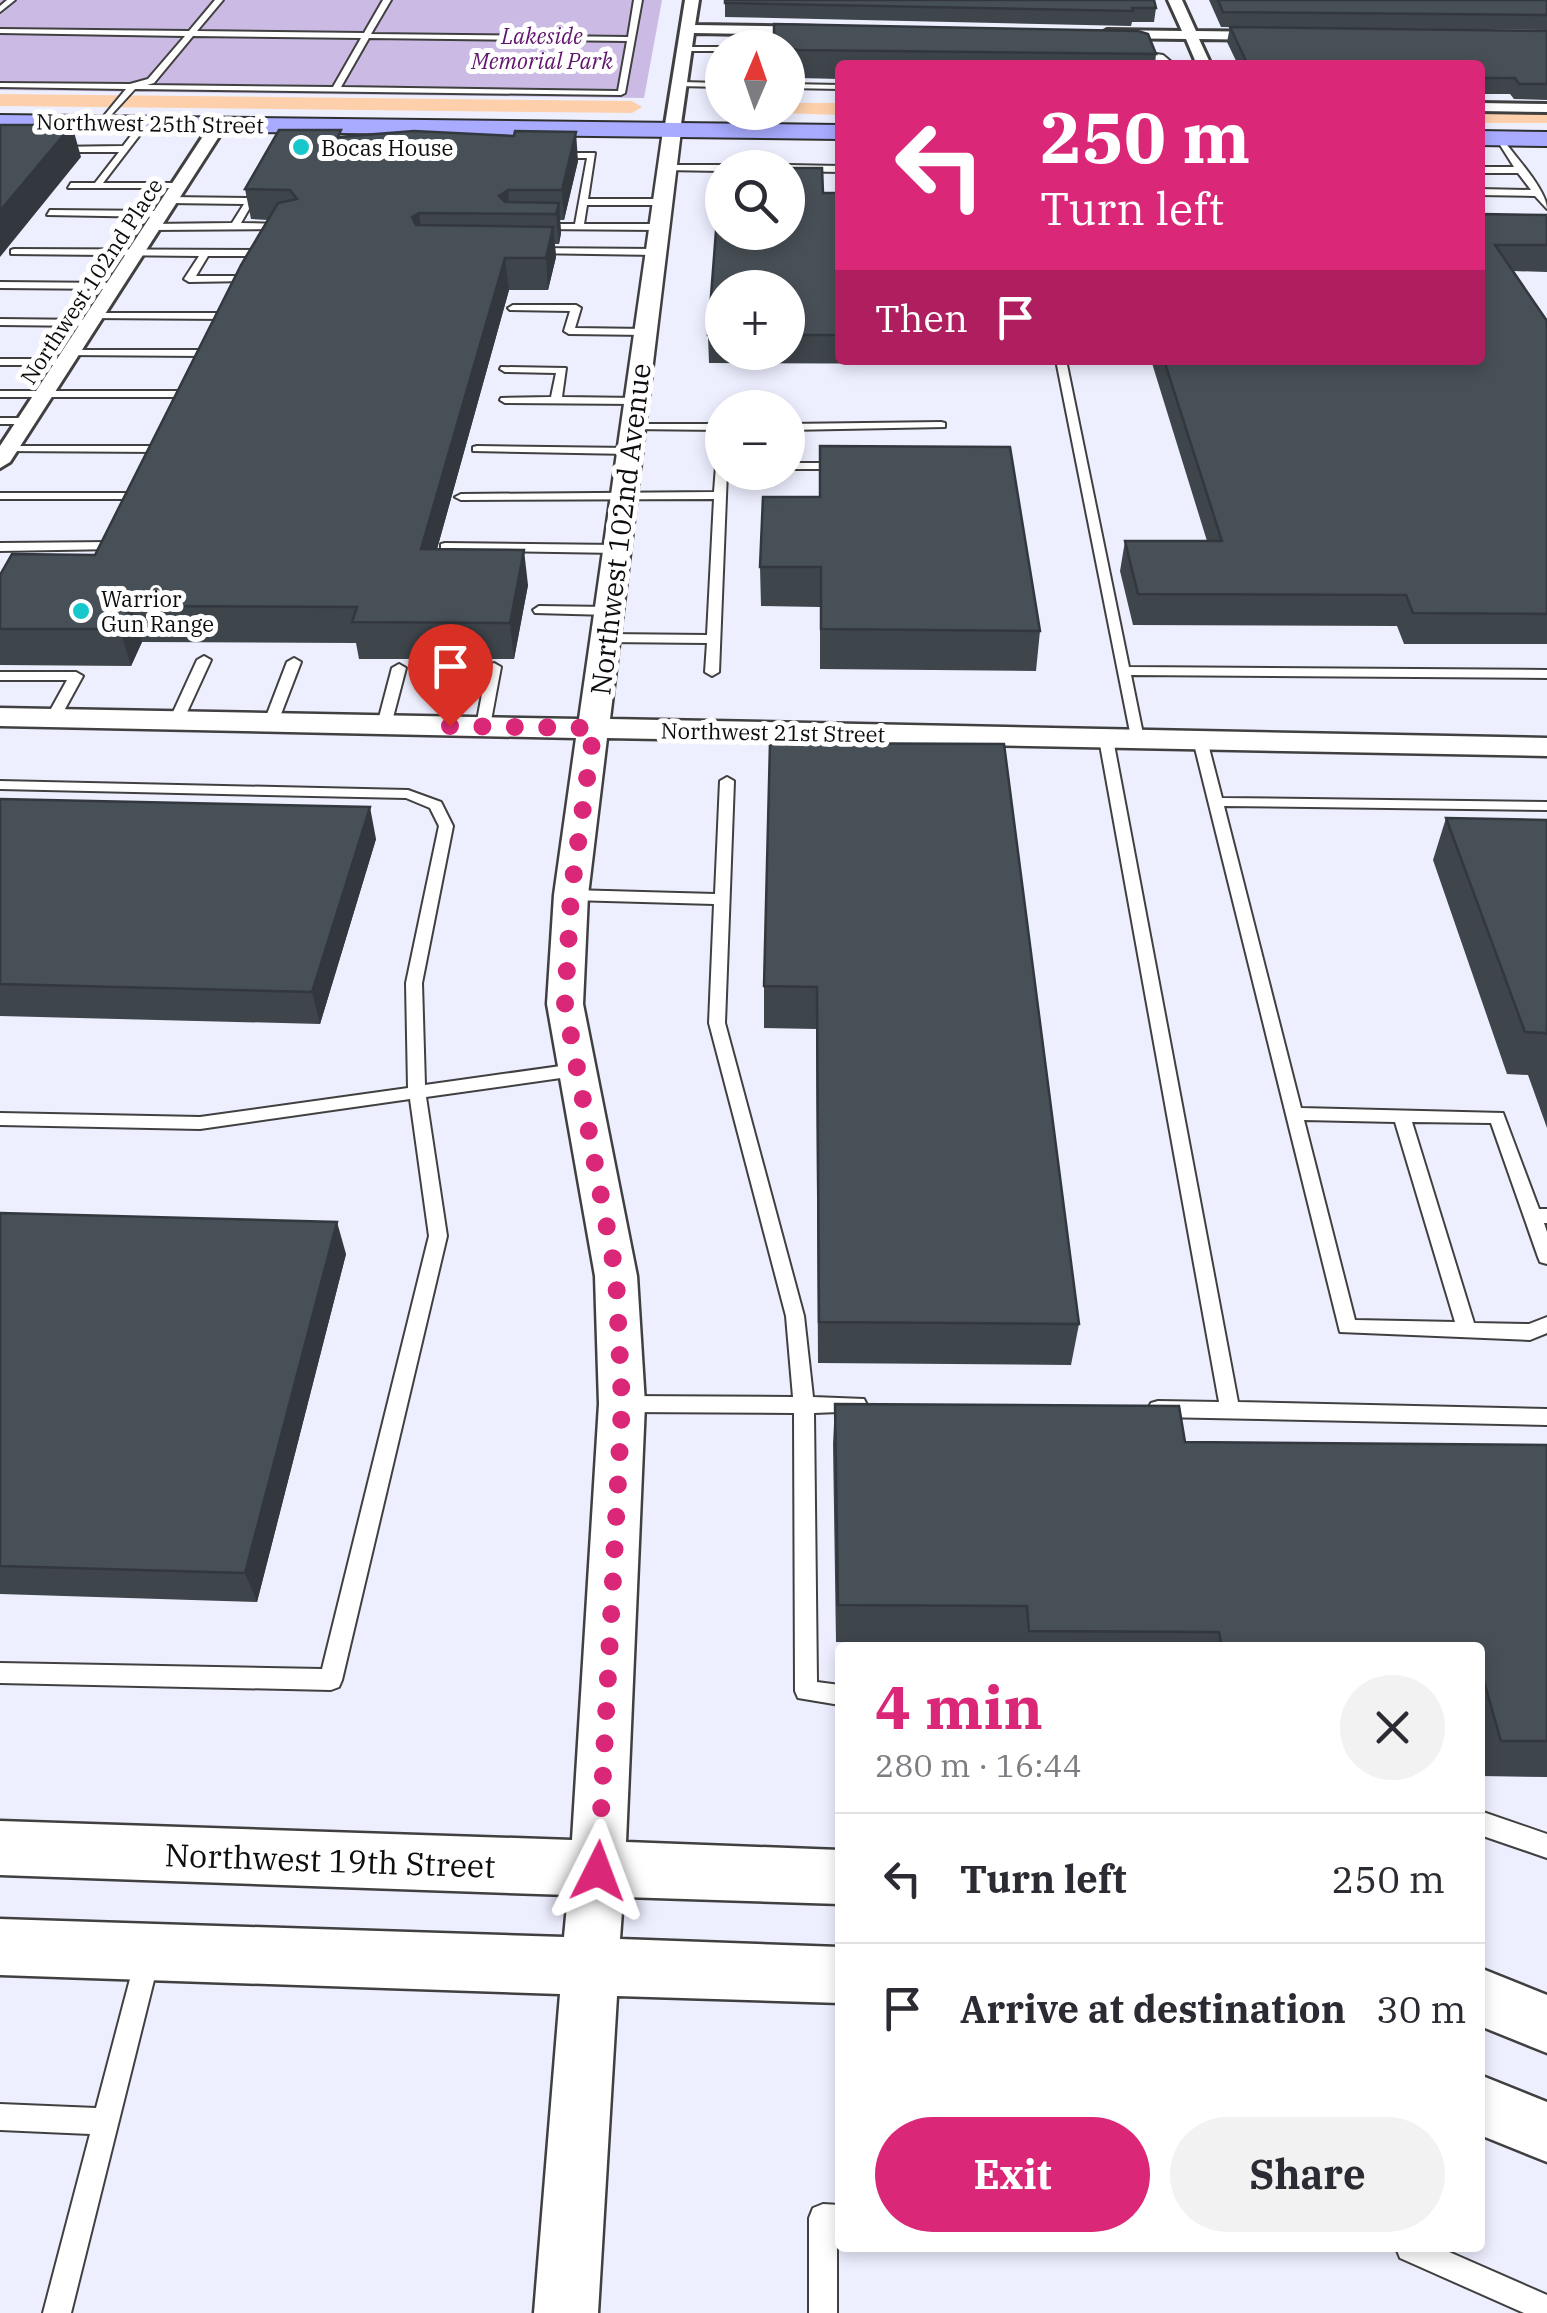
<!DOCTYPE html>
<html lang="en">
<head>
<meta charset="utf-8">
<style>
	body { margin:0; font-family:"IBM Plex Serif",serif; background:#f2f2f3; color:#2b2b33; height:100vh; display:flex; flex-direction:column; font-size:38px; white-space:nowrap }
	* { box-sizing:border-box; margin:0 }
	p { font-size:32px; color:#7c7c81 }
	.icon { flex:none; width:55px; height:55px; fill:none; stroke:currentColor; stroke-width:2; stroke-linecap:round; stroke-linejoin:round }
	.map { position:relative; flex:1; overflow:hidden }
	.panel { position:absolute; left:835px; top:1642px; width:650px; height:610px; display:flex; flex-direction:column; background:#fff; border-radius:10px; box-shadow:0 5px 15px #0003 }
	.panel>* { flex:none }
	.guide { position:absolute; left:835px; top:60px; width:650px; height:305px; border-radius:10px; box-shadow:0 5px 15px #0003; background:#db2777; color:#fff; overflow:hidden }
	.needle { width:65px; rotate:2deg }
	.tools { position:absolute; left:705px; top:30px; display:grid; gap:20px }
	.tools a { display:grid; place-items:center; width:100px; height:100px; border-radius:50%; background:#fff; box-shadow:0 5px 15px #0003; font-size:50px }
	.pin { position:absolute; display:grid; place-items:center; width:85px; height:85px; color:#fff; margin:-102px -42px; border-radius:50% 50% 50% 0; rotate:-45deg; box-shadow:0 0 10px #0007 }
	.pin .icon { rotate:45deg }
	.me { position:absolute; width:110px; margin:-55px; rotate:3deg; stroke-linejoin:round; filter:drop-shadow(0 0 8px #0008) }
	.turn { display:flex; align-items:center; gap:35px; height:210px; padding:0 40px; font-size:45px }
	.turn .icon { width:130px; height:130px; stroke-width:2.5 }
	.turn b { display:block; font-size:70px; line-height:85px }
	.then { display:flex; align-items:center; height:95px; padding:0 40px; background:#0003; gap:20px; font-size:38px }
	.round { display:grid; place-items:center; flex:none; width:105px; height:105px; border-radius:52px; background:#f2f2f3 }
	.summary { display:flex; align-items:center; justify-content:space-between; height:170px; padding:0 40px }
	h1 { font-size:60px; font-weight:700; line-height:75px; color:#db2777 }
	.button { display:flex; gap:20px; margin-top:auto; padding:20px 40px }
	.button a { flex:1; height:115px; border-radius:60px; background:#db2777; color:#fff; font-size:40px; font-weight:700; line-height:115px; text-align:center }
	.button a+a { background:#f2f2f3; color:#2b2b33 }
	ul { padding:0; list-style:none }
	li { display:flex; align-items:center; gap:30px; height:130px; padding:0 40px; border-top:2px solid #e1e1e2 }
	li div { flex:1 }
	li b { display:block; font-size:38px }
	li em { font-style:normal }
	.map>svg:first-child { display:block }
</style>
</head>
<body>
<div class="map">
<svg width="1547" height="2313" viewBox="0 0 1547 2313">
	<rect width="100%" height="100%" fill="#edefff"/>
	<path fill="#cbbbe4" d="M0,0H662L644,98L0,90Z"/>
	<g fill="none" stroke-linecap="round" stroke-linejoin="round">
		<g fill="#fdd0ab" fill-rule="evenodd">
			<path d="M0,94L632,101L642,107L632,113L0,106Z"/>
			<path d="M788,103H840V115L781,113L788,112Z"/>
			<rect x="1480" y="111" width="67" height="12"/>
		</g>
		<g stroke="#404040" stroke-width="4">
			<g id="service">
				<path d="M7,0H15L0,12V6Z"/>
				<path d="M215,0H223L197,31L364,33L383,0H391L371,34L628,37L634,0H642L625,93L621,95L135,89L102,125L98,123L126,89L0,87V83L130,84L148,79L185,36L0,33V29L189,31ZM193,36L361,38L333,87L147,85L154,83ZM369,38L627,41L618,91L341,87Z"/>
				<path d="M794,43L797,47L760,48L763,46Z"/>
				<path d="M685,47H722L725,48L722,51H682Z"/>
				<path d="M1135,51L1163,55L1175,65L1132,55Z"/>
				<path d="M681,82L722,83V87L678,86Z"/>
				<path d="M788,84L840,85V89L788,88Z"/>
				<path d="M142,121L149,123L103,183H179L182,188H68L71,183H95L119,152H55L52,147L123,146Z"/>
				<path d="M1495,137H1501C1513,154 1547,190 1547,209L1535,196L1480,195V189L1531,190L1518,173H1480V167H1514Z"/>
				<path d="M553,153H595L588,199H662L666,202L662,205H587L584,224H659L664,227L659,230L536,229L534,227L539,224H575L587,158H556Z"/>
				<path d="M667,165H722L726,168L722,171L664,170Z"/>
				<path d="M788,165L840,166V172L788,171L784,168Z"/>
				<path d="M260,180L264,183L241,223L284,224L289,227L287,229L152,230L147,227L152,224L232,223L244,204L169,203L165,200L169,197L247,198Z"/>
				<path d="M50,210L160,211L164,214L160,217L47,215Z"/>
				<path d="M531,248L656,249L661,252L656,255L528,253V249Z"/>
				<path d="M14,249L263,250L268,253L263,256H208L196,276H248L251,277V281L189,282L184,279L199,256L11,254V250Z"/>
				<path d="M0,282L114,283L119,286L114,289L0,288Z"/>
				<path d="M513,305H576L581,308L575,328L646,329L651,332L646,335L569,334L564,331L570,311L510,310L508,308Z"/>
				<path d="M95,313H225L230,316L225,319L91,318L90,316Z"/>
				<path d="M0,319L89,320L94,323L89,326L0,325Z"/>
				<path d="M70,350H203L208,353L203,356L66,355L65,353Z"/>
				<path d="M0,359H65L70,362L65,365H0Z"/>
				<path d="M1056,360H1066L1129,667L1547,670V678L1131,675L1144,739L1142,742H1132Z"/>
				<path d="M501,367L566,368L562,397L637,398L642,401L637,404L505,403L500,400L501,398L551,397L556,373L505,372L500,369Z"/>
				<path d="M0,391H181L186,394L181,397H0Z"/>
				<path d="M0,418H27L32,421L27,424H0Z"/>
				<path d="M941,422L945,423V427L788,430V424Z"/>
				<path d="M633,424H722V430L629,429L628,427Z"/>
				<path d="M8,446H159L165,449L159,452L4,451V447Z"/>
				<path d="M477,446L630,448L636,451L630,454L473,451V447Z"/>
				<path d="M722,463V472H727L719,672L712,676L705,672L707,643L606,642L600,638L606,634L707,635L714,499L461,500L455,497L461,494L714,492L716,466Z"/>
				<path d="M788,463H842L848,466L842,469H788Z"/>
				<path d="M0,493H135L141,496L135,499H0Z"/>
				<path d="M112,542L118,546L116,549L0,551V543Z"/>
				<path d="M445,543L618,545L624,549L618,553L441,550V544Z"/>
				<path d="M539,606L609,607L615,611L609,615L535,613L533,610Z"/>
				<path d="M204,656L211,660L183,721L181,724H171L169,721L197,660Z"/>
				<path d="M294,658L301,662L278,722L271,726L266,725L264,722L287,662Z"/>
				<path d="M494,663L501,667L490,726L483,730L476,726L487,667Z"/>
				<path d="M399,664L406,668L391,725L384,729L379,728L377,725L392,668Z"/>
				<path d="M0,672H76L83,676L60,718L53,722L46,718L67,680H0Z"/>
				<path d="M1106,735L1113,739L1238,1402L1547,1409V1425L1158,1417L1151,1415L1148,1409L1151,1403L1158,1401L1219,1402L1099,739Z"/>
				<path d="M1200,736L1207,740L1222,798L1547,802V810L1224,806L1301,1108L1503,1113L1539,1209H1547V1223H1544L1547,1232V1264L1540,1262L1538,1257L1491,1123L1412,1122L1474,1323L1529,1324L1547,1317V1333L1530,1340L1340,1332L1193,740ZM1304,1120L1395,1122L1455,1322L1355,1320Z"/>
				<path d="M727,777L734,781L725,1023L804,1316L813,1397L864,1399L867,1405L864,1411L814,1413L817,1682L840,1685V1705L798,1698L795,1691L794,1413L623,1412L616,1410L613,1404L616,1398L623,1396L793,1397L786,1316L709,1023L714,904L571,900L563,895L571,890L715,894L720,781Z"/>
				<path d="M0,781L408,790L441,802L453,826L422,983L425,1085L575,1064L583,1070L575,1076L426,1097L447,1236L342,1680L339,1687L331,1690L0,1683V1663L322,1669L429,1236L410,1099L200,1129L0,1125V1113L200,1117L408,1088L406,983L439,826L430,808L406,798L0,789Z"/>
				<path d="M1480,1811L1547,1834V1858L1480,1835Z"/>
				<path d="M147,1948L156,1951L159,1960L71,2313H43L90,2134L0,2130V2104L96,2108L135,1960L138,1951Z"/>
				<path d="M823,2204L840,2205V2233L837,2232V2313H809V2218L813,2208Z"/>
				<path d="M1396,2248H1440L1547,2295V2313H1524L1400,2258Z"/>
			</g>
		</g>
		<g stroke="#404040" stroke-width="6">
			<g id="minor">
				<path d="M685,0H699L695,25L818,27L825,31L818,35L694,33L680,131L672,136L664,131Z"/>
				<path d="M1168,0H1182L1196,31L1273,32L1280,36L1273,40L1199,39L1211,65H1197L1186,39L1107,38L1100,34L1107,30L1182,31Z"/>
				<path d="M1480,103L1547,104V112L1480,111Z"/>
				<path d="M219,119L227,124L10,462L0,468V446L211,124Z"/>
			</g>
		</g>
		<g stroke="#404040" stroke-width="5">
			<g id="tertiary">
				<path d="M672,125L681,131L610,719L1547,738V756L607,738L588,895L583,1004L637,1276L645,1404L626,1842L840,1850V1904L623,1897L620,1939L840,1947V2003L617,1996L598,2313H534L560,1994L0,1975V1919L564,1937L568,1895L0,1875V1821L572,1840L599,1404L595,1276L547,1004L554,895L576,738L0,726V708L579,719L663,131Z"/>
				<path d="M1480,1968L1547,1995V2053L1480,2026Z"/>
				<path d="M1480,2075L1547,2102V2162L1480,2135Z"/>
			</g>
		</g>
		<g stroke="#2f2f2f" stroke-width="4">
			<g id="secondary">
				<path d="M0,115L840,125V139L0,129Z"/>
				<path d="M1480,131L1547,132V146L1480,145Z"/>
			</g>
		</g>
		<use href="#service" fill="#fff" fill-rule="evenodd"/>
		<use href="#minor" fill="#fff" fill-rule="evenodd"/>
		<use href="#tertiary" fill="#fff" fill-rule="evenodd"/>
		<use href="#secondary" fill="#a8abff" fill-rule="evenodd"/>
	</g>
	<g fill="#3e454b" fill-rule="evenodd">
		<path d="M1209,0H1547V30L1221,27Z"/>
		<path d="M725,3L1156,8L1154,22H1132L1131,26L725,17Z"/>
		<path d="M774,24L1156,54L1155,65H840V79L798,78L788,76V48H774Z"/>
		<path d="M1230,27L1547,31V100L1514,99L1510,94H1480V65H1238L1227,42Z"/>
		<path d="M342,136L578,161L564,220H560L561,233L559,244H555L556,257L548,290H509L437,549L528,585L514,659H359L356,643L142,642L131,666L0,665V575L95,555L268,220L251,219L245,189Z"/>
		<path d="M788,168H822L823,193H840V360H985V364L709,363L708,335L719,192H722V232H788ZM722,288H788V352H722Z"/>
		<path d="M1480,214L1547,215V272L1513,271L1547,321V644H1404L1397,626L1133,625L1120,571L1125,541H1207L1151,360H1480Z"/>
		<path d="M820,446L1040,631L1036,671L820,669V607L761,606L760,567L819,497Z"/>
		<path d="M1004,744L1079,1324L1071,1365L818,1363L816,1029L764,1028V986Z"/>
		<path d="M0,799L376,839L320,1024L0,1016Z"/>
		<path d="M1446,818L1547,820V1128L1528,1075L1507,1074L1433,860Z"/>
		<path d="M0,1213L346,1254L257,1602L0,1594Z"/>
		<path d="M835,1404L1185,1442L1547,1445V1777L1480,1776V1648H1019V1644L836,1642L833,1444Z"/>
	</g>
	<g fill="#32383d">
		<path d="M72,125L81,157L0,257V211Z"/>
		<path d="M576,132L578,161L564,220L562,190Z"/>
		<path d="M508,190L510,214L499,196Z"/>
		<path d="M559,203L561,233L559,244L556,214Z"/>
		<path d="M419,213L423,243L412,217Z"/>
		<path d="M553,227L556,257L548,290L546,258Z"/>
		<path d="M505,258L509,290L427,585L421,549Z"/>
		<path d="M524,550L528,585L514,659L510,623Z"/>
		<path d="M131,606L142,642L131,666L120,629Z"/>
		<path d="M370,807L376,839L320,1024L312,992Z"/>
		<path d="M337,1222L346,1254L257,1602L245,1573Z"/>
	</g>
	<g fill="#485057" stroke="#32383d" stroke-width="2.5">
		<path d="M725,0H1154L1156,8H1132L1133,11L725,3Z"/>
		<path d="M1218,0H1547V15L1223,12Z"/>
		<path d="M774,24L1138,31L1148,34L1156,54L798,50L774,45Z"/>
		<path d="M1230,27L1547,31V84H1519L1515,78H1480V65H1248Z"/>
		<path d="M0,125H72L0,211Z"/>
		<path d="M279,130H341L338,137L414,131L514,136L515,131L576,132L562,190H508L499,196L505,202L559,203L556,214L419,213L412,217L416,225L553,227L546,258H505L421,549L524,550L510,623L352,622L357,607L131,606L120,629H0V575L12,554L95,555L241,265L278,203L297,199L290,190L245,189Z"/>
		<path d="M788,168H822L823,193H840V335H788V288H722V335H708L719,192H722V232H788Z"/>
		<path d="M1480,214L1547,215V245H1495L1547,321V614L1413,613L1406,595L1138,594L1125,541H1222L1164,360H1480Z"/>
		<path d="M820,446L1010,447L1040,631L821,629V567H760L763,497H820Z"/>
		<path d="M770,743L1004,744L1079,1324L819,1322L817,987L764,986Z"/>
		<path d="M0,799L370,807L312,992L0,984Z"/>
		<path d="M1446,818L1547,820V1035L1546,1033L1525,1032Z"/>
		<path d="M0,1213L337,1222L245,1573L0,1566Z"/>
		<path d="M835,1404L1179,1406L1185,1442L1547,1445V1741H1501L1480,1667V1648H1222L1219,1632L1029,1631L1027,1606L838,1605Z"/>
	</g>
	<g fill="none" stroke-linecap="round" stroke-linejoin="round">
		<path stroke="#db2777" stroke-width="18" stroke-dasharray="0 32.4" d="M450,726L594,728L571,894L565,1004L616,1276L622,1404L598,1871"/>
	</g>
	<g fill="#16c8cc" stroke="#fff" stroke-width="4">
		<circle cx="301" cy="147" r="10"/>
		<circle cx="81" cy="611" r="10"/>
	</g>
	<g text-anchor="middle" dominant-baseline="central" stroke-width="10" stroke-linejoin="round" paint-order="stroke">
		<g font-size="22" font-style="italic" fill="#60166c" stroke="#fff">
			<text x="542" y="35">Lakeside<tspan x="542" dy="25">Memorial Park</tspan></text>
		</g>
		<g font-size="22" fill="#0d0d0d" stroke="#fff">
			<text transform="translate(150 123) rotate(1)">Northwest 25th Street</text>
			<text transform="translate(91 281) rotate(-57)">Northwest 102nd Place</text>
			<text transform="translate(773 732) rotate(1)">Northwest 21st Street</text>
		</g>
		<g font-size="22" fill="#0d0d0d" stroke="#fff" text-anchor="start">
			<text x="321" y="147">Bocas House</text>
			<text x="101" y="598">Warrior<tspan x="101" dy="25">Gun Range</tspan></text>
		</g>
		<g font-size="28" fill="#0d0d0d" stroke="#fff">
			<text transform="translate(620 529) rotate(-83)">Northwest 102nd Avenue</text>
		</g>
		<g font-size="32" fill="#0d0d0d" stroke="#fff">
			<text transform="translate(330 1860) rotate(2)">Northwest 19th Street</text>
		</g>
	</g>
</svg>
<div class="tools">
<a><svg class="needle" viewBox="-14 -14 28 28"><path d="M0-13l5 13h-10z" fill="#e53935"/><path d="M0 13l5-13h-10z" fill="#7c7c81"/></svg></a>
<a><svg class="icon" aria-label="search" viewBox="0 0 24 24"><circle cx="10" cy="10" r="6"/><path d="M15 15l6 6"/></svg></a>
<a>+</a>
<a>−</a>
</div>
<div class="pin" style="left:450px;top:726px;background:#d93025"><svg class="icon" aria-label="arrive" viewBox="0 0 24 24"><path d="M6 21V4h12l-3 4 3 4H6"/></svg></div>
<svg class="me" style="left:598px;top:1871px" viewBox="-20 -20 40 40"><path d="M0-17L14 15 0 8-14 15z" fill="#db2777" stroke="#fff" stroke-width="4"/></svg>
<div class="guide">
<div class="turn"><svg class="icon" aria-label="left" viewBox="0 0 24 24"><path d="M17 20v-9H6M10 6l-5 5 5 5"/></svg><div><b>250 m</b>Turn left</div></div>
<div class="then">Then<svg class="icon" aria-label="arrive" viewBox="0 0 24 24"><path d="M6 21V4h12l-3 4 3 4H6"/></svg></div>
</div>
<section class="panel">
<div class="summary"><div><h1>4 min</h1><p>280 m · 16:44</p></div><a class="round"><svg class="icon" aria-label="close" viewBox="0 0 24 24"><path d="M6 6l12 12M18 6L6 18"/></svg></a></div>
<ul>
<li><svg class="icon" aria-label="left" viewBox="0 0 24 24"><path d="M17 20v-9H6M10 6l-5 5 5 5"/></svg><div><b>Turn left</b></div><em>250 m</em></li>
<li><svg class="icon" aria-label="arrive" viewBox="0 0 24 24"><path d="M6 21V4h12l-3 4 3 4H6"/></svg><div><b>Arrive at destination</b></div><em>30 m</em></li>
</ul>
<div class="button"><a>Exit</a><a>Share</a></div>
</section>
</div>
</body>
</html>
